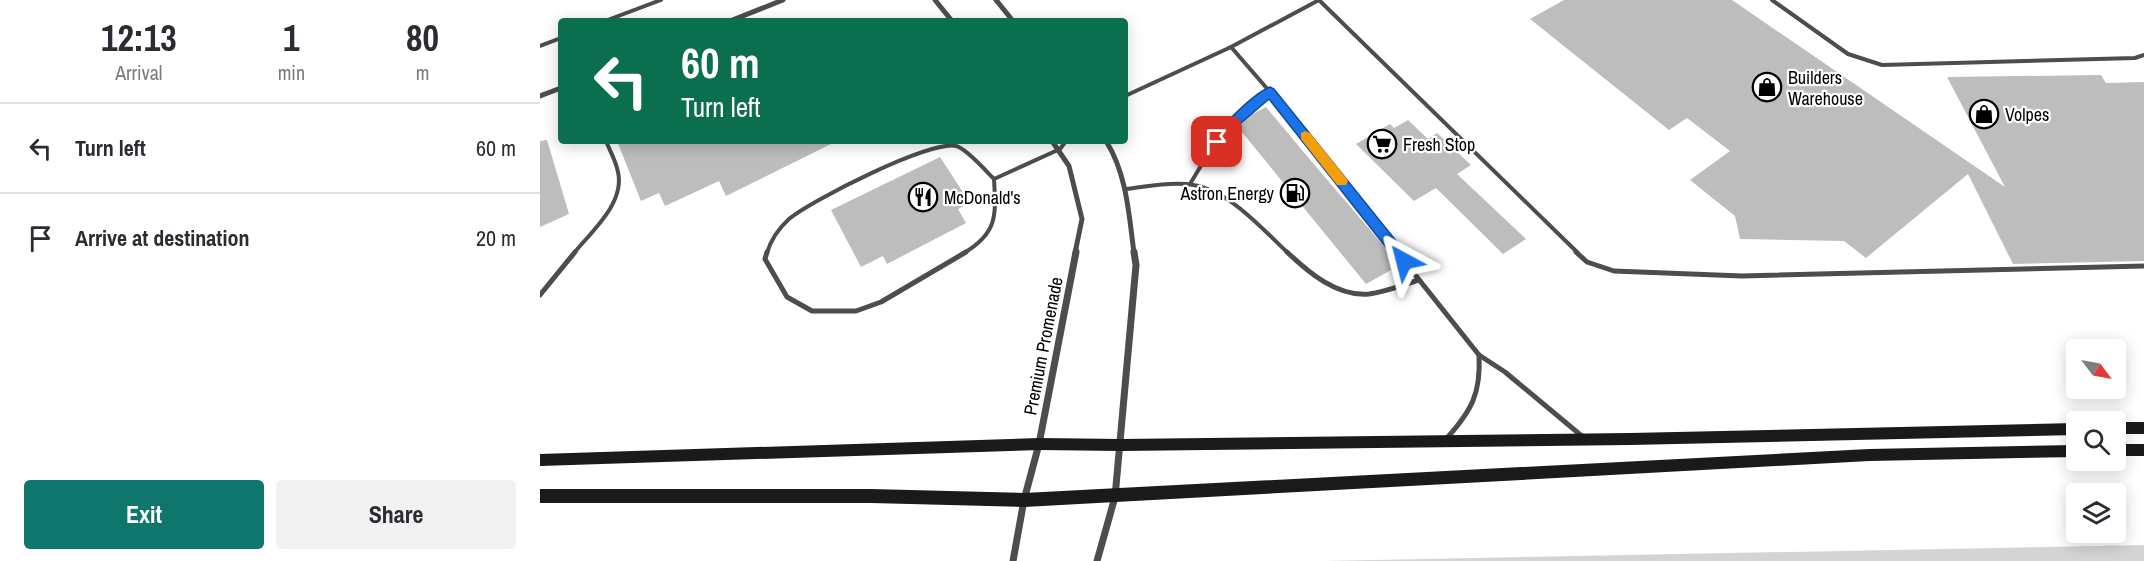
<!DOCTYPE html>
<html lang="en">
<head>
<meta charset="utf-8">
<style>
	body { margin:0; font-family:"Archivo Narrow",sans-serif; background:#f2f2f3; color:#2b2b33; height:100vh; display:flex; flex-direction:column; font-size:22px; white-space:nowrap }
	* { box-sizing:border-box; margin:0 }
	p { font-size:20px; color:#7c7c81 }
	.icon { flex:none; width:33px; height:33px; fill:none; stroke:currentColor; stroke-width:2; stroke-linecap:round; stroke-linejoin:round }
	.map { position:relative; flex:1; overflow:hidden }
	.details { display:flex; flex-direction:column; background:#fff; width:540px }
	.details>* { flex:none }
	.guide { position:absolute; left:18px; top:18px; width:570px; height:126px; border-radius:6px; box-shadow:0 3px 15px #0003; background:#0b6e4f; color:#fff; overflow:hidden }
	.needle { width:39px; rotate:122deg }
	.fabs { position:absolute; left:1526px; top:339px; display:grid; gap:12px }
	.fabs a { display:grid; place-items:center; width:60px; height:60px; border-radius:6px; background:#fff; box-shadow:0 3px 15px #0003; font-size:30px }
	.pin { position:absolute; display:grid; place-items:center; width:51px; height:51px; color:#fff; margin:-26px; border-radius:12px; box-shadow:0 3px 9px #0006 }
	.me { position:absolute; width:66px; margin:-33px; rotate:322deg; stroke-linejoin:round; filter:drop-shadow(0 0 4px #0008) }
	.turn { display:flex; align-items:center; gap:21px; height:126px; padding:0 24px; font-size:27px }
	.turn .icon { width:78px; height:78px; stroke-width:2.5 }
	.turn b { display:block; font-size:42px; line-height:51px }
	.eta { display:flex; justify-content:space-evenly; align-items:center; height:102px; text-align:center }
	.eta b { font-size:36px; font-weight:700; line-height:42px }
	.button { display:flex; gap:12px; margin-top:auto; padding:12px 24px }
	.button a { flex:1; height:69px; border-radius:6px; background:#0f766e; color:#fff; font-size:24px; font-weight:700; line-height:69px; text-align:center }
	.button a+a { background:#f2f2f3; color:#2b2b33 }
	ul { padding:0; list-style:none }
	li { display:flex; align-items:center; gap:18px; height:90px; padding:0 24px; border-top:2px solid #e1e1e2 }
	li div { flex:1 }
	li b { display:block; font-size:22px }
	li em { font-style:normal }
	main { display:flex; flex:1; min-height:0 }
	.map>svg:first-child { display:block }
</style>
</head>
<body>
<main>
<section class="details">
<div class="eta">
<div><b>12:13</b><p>Arrival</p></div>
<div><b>1</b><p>min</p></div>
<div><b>80</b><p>m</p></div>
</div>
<ul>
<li><svg class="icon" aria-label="left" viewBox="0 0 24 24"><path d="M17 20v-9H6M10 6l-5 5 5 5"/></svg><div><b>Turn left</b></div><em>60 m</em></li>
<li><svg class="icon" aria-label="arrive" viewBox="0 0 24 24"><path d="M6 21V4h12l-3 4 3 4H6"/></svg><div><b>Arrive at destination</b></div><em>20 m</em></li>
</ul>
<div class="button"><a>Exit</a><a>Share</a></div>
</section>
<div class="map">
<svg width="1604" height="561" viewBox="0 0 1604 561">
	<rect width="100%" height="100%" fill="#fff"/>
	<path fill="#d4d4d4" d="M1604,545V561H784Z"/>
	<g fill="#bdbdbd">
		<path d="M1024,0H1192L1465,187L1407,77L1561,75L1566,83L1604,82V261L1473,264L1428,174L1326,258L1304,241L1200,239L1195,216L1150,180L1190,151L1147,118L1129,130L990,19Z"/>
		<path d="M726,107L772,162L860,265L826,284L697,126L707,117Z"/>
		<path d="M868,120L888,139L897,133L931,165L917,174L986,239L963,254L896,188L874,201L816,144L850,124L854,128Z"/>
		<path d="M7,140L29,214L0,227V141Z"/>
		<path d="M77,141H297L186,196L179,181L125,206L119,193L101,201Z"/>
		<path d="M400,157L430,203L418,209L426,223L347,264L343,256L321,267L291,210Z"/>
	</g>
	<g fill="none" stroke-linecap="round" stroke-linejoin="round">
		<g stroke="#4d4d4d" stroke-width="4">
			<path d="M779,0L1038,253"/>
			<path d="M1232,0L1308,54L1342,65L1595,58L1604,55"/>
			<path d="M65,21L121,0"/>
			<path d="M0,46L21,38"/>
			<path d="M691,47L730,92L858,253"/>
			<path d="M585,96L691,47L779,0"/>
			<path d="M454,179L520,149L526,141"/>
			<path d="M650,184L665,159L690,126L730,92"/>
			<path d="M585,189C605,187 625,182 646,184C687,187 720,227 748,253"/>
			<path d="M34,253C52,231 85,203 78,172C76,161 70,151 66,141"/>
			<path d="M227,253C231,239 238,229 249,219C272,200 390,140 416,146C426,148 446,171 454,179C456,215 458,233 424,253"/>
		</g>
		<g stroke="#4d4d4d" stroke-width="5">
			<path d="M227,252L225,259L247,297L272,311H316L341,302L426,252"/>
			<path d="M747,252C768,272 797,297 829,294C846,292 862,285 879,280"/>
			<path d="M857,252L939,355L965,372L1043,437"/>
			<path d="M1036,252L1047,262L1074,271L1202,276L1604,266"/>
			<path d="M0,295L35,252"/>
			<path d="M907,438C932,410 941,393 939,355"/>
		</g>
		<g stroke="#4d4d4d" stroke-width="5">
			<path d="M395,0L412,21"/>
			<path d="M456,0L473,21"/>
			<path d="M190,21L243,0"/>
			<path d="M0,96L21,88"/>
			<path d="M512,141L529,166L542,219L535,253"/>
			<path d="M566,141C587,174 589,216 594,253"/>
		</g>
		<g stroke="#4d4d4d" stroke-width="7">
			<path d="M473,561L484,500L499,444L536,252"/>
			<path d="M557,561L575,497L596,265L594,252"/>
		</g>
		<g fill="#1a1a1a" fill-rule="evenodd">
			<rect x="1575" y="422" width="29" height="12"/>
			<path d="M1536,423V435L1090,445L581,451L499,450L0,466V454L499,438L581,439L1090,433Z"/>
			<rect x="1575" y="444" width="29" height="12"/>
			<path d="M1536,445V457L1329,461L484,507L331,503H0V489H331L484,493L1329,449Z"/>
		</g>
	</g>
	<path fill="#1a73e8" stroke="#114b97" stroke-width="1.5" d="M730,87L734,89L869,257L871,261L869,265H860L729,99L694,129L682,145H673L671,142C680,127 714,93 730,87Z"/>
	<path fill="#f59e0b" d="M765,131L770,133L806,178L808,181L806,185H797L761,139V133Z"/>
	<defs>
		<g id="shop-ring" transform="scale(1.5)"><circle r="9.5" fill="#fff" stroke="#000" stroke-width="1.5"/><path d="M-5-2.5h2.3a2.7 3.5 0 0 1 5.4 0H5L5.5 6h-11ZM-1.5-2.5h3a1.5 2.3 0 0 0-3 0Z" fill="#000"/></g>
		<g id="supermarket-ring" transform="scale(1.5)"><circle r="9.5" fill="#fff" stroke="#000" stroke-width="1.5"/><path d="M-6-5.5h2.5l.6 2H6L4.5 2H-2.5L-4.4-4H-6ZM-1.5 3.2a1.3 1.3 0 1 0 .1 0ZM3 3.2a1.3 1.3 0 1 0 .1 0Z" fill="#000"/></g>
		<g id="fuel-ring" transform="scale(1.5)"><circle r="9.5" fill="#fff" stroke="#000" stroke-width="1.5"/><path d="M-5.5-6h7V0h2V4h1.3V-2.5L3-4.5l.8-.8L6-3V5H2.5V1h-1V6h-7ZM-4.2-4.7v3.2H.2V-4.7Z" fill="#000"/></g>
		<g id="restaurant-ring" transform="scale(1.5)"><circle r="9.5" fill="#fff" stroke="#000" stroke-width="1.5"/><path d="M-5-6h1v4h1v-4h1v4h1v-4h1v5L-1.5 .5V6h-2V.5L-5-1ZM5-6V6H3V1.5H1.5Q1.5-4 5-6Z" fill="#000"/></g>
	</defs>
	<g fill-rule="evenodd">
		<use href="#shop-ring" x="1227" y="87"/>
		<use href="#shop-ring" x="1444" y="114"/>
		<use href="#supermarket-ring" x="842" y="144"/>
		<use href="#fuel-ring" x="755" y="193"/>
		<use href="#restaurant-ring" x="383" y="197"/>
	</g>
	<g text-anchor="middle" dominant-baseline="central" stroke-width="4.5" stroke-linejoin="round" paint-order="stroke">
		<g font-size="18" fill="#000" stroke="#fff" text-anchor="start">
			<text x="1248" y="77">Builders<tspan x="1248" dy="21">Warehouse</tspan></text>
			<text x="1465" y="114">Volpes</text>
			<text x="863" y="144">Fresh Stop</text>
			<text x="734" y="193" text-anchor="end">Astron Energy</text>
			<text x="404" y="197">McDonald's</text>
		</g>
		<g font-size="18" fill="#000" stroke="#fff">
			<text transform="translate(503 346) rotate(-79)">Premium Promenade</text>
		</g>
	</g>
</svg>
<div class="fabs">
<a><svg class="needle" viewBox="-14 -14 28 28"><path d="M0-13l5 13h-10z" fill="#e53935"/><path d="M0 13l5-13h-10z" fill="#7c7c81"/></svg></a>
<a><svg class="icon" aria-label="search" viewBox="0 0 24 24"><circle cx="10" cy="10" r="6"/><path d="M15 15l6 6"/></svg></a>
<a><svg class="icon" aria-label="layers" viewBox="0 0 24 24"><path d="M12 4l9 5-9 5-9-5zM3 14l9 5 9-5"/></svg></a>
</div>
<div class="pin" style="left:677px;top:142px;background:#d93025"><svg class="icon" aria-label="arrive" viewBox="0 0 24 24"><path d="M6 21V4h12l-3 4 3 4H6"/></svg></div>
<svg class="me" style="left:864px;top:261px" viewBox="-20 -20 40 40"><path d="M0-17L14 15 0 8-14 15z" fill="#1a73e8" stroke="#fff" stroke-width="4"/></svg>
<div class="guide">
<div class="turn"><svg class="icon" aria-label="left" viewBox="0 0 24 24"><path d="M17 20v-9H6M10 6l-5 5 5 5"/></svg><div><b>60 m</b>Turn left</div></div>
</div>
</div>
</main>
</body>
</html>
